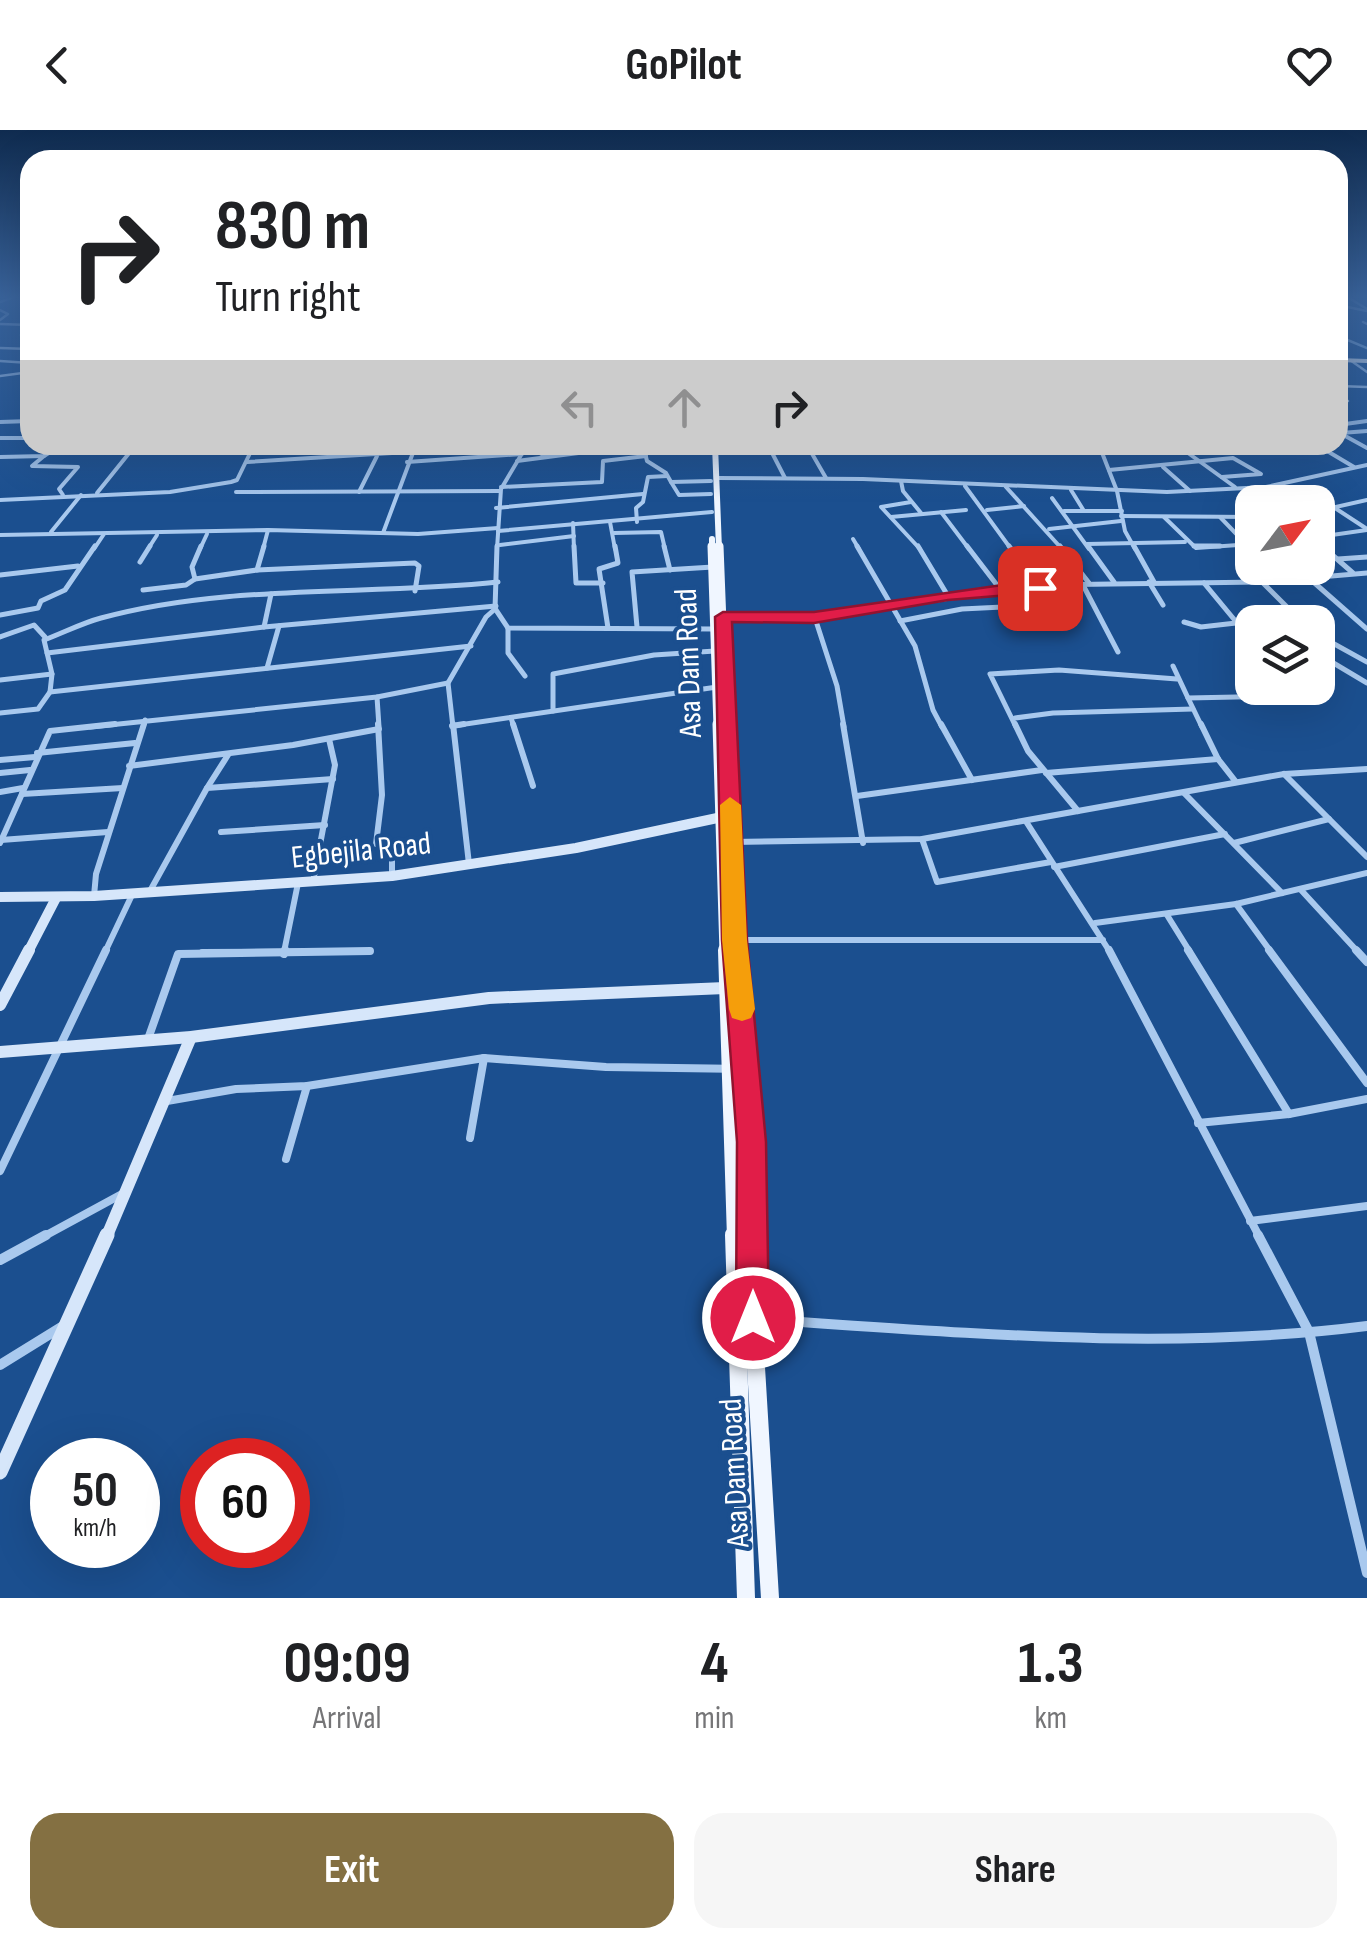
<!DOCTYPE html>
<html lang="en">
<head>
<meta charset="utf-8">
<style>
	body { margin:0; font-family:"Sofia Sans Condensed",sans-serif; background:#f6f6f6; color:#202124; height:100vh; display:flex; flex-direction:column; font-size:38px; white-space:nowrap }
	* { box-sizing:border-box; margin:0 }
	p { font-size:32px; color:#757577 }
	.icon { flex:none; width:55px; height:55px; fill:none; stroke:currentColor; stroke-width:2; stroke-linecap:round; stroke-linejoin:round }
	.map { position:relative; height:1468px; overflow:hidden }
	.details { display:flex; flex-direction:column; background:#fff; flex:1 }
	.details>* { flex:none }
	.banner { position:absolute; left:20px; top:20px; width:1328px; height:305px; border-radius:30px; box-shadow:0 10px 40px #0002; background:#fff; color:#202124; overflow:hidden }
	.needle { width:65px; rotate:58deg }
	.fabs { position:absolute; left:1235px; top:355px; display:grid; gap:20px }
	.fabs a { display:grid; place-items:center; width:100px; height:100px; border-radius:20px; background:#fff; box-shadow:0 10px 40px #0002; font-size:50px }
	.speed { position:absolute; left:30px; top:1308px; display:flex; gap:20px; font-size:50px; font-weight:700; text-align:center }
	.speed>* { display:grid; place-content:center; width:130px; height:130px; border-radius:50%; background:#fff; box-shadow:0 10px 40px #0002; line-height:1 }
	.speed small { font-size:25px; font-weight:400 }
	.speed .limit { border:15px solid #d22; background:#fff; color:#111 }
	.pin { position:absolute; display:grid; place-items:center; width:85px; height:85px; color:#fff; margin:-42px; border-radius:20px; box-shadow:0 5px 15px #0006 }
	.me { position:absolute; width:110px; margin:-55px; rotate:0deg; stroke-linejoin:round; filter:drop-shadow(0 0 8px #0008) }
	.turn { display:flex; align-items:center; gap:35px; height:210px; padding:0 30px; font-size:45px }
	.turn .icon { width:130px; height:130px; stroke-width:2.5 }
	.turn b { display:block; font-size:70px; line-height:85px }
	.lanes { display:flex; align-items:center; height:95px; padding:0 30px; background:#0003; justify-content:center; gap:50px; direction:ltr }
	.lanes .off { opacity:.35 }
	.eta { display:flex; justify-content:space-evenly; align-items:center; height:170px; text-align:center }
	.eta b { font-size:60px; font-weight:700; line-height:70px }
	.primary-button { display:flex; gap:20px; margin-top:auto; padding:20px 30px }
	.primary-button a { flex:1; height:115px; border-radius:30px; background:#847042; color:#fff; font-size:40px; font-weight:700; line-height:115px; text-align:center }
	.primary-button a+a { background:#f6f6f6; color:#202124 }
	header { display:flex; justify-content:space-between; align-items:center; height:130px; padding:0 30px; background:#fff; font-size:45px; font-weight:700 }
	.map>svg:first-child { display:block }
</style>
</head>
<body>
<header><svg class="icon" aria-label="back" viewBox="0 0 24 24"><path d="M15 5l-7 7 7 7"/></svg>GoPilot<svg class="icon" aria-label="heart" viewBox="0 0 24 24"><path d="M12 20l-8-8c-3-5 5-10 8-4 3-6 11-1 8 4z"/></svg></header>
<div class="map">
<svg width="1367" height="1468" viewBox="0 0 1367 1468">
	<rect width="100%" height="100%" fill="#1b4f8f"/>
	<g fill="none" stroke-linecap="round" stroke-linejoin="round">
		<path stroke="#9cc4f0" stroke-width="2.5" d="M1338,206L1367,218"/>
		<g stroke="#a9c9ee" stroke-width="2.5">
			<path d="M1356,166L1349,168L1367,179"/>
			<path d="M0,172L16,166"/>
			<path d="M1338,175L1367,181"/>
			<path d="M0,180L8,184L0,190"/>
			<path d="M1363,192L1367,194"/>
			<path d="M0,194L30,195"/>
			<path d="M21,205L30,204"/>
			<path d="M0,218L30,219"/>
			<path d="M1350,230L1367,242"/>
			<path d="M0,231L30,233"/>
			<path d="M0,246L30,242"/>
			<path d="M1338,256L1367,257"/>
			<path d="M1338,273L1348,271"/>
		</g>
		<g stroke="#a9c9ee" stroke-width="4">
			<path d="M0,292L30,291"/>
			<path d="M1338,295L1367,291"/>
			<path d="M1338,302L1367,318"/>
			<path d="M1341,303L1367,301"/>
			<path d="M0,308H30"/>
			<path d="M643,315L647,331L666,343L671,352L711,351"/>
			<path d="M768,315L785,348"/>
			<path d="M807,315L826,348"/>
			<path d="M1099,315L1117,361L1125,401L1135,419"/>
			<path d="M1177,315L1235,357"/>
			<path d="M1317,315L1354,337"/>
			<path d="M527,316L547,327"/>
			<path d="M1102,321L1164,315"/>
			<path d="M49,323L127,315"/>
			<path d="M44,326L32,336L78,337L59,359L63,365"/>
			<path d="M0,327L44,326L61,315"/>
			<path d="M517,331L640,315"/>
			<path d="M247,332L392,323L440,315"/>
			<path d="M407,332L522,324"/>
			<path d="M1163,337L1190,361"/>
			<path d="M1109,340L1233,328L1261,344L1222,347"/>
			<path d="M717,348L863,349L1167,362L1266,357L1367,335"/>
			<path d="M901,351L903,361L921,383"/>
			<path d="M671,352L679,365L711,364"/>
			<path d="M965,356L1011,419"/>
			<path d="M501,357L602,352L603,331L646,326"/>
			<path d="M1006,357L1062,419"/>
			<path d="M1071,360L1084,381"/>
			<path d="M236,362L500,361"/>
			<path d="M359,362L377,326"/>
			<path d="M97,363L130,322L131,317L127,316"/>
			<path d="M1052,368L1089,419"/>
			<path d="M0,370L170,362L231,352L237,350L254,315"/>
			<path d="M911,372L881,377L920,419"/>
			<path d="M496,378L643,364"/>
			<path d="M1335,378L1367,399"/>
			<path d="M987,380L1024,376"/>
			<path d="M1064,381H1122"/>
			<path d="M1318,381L1367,370"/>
			<path d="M941,382L969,419"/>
			<path d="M1121,386L1252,387"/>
			<path d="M891,387L966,380"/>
			<path d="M1164,387L1196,418L1252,414"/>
			<path d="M1220,387L1245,413"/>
			<path d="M610,392L615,419"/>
			<path d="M637,392L636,378L643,372L648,347L667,346"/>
			<path d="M573,393L574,419"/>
			<path d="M1049,399L1121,391"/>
			<path d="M498,401L712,382"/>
			<path d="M51,402L81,365"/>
			<path d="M383,403L414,320"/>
			<path d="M614,403L661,402L665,419"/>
			<path d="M0,405L268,400L418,404L498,398"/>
			<path d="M1318,407L1367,400"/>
			<path d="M853,409L859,419"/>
			<path d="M1318,413L1325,419"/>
			<path d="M1087,414L1185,412"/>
			<path d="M500,415L574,406"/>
			<path d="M94,419L104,404"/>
			<path d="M148,419L157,405"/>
			<path d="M200,419L207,404"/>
			<path d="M263,419L268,400"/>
			<path d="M497,419L501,359L527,315"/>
		</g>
		<g stroke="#a9c9ee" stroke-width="5">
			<path d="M201,416L192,437L195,449L257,440L415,433L419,436L415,461"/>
			<path d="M574,416L576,453H603"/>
			<path d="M664,416L670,440"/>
			<path d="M857,416L915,516L933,580L942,597"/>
			<path d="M918,416L948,466"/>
			<path d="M967,416L1000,459"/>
			<path d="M1060,416L1089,453"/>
			<path d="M1088,416L1114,452"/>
			<path d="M1134,416L1154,452"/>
			<path d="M1194,416H1220"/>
			<path d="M1322,416L1353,443"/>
			<path d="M1338,429L1367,427"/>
			<path d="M140,432L150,416"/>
			<path d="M257,440L264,416"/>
			<path d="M0,445L78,436"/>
			<path d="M1310,449L1367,499"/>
			<path d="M1149,452L1163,475"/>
			<path d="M1204,453L1252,511"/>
			<path d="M1263,453L1302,492"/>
			<path d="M1083,455L1118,522"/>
			<path d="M143,460L186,455L195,449"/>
			<path d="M496,480L508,498L715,499"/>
			<path d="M0,485L38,478L41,471L65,460L95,416"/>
			<path d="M723,487L815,488L1038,455L1262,452L1367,443"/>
			<path d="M815,488L837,556L844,597"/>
			<path d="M900,491L962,479L1047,475L1038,455L1009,416"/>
			<path d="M1184,492L1201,497L1236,493"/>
			<path d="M264,497L271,464"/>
			<path d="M637,497L632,442L713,437"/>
			<path d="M508,498V523L525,546"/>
			<path d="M608,498L599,439L618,433L615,416"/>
			<path d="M1318,505L1367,532"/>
			<path d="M0,507L34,495L45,507"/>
			<path d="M471,516L50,562L52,544L44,510C63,503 82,493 101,488C230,453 367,466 498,452"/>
			<path d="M47,523L264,497L496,476"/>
			<path d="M1320,525L1367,553"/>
			<path d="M1173,536L1188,568"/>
			<path d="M267,538L279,496"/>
			<path d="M0,550L52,544"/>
			<path d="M377,567L379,597"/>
			<path d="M553,581V544L654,525L715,521"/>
			<path d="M0,583L38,579L50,562"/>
			<path d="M511,588L514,597"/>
			<path d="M1015,588L1053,583L1193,579"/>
			<path d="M452,596L717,557"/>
			<path d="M90,597L377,567L448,553"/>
			<path d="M143,597L145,590"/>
			<path d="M453,597L448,553L486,487L495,479L497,416"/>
			<path d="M1016,597L990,544L1059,540L1177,549"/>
			<path d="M1202,597L1188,568L1289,566"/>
		</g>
		<g stroke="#a9c9ee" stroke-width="6">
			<path d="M378,594L382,665L376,714H392V746"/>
			<path d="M453,594L469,734"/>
			<path d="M513,594L533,656"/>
			<path d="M843,594L863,713"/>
			<path d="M941,594L972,650"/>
			<path d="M1015,594L1028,621L1078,681"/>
			<path d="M1201,594L1218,629L1236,652"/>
			<path d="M452,596L464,594"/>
			<path d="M37,623L135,613"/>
			<path d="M0,630L35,627"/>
			<path d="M129,636L293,615L379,599"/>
			<path d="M0,643L30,640"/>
			<path d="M1046,643L1218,629"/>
			<path d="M1284,644L1367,727"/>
			<path d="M207,658L228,625"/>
			<path d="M0,662L23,658"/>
			<path d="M1184,663L1282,763"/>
			<path d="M22,664L123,658"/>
			<path d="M857,666L1042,640"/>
			<path d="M1027,693L1110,822"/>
			<path d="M221,702L325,695"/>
			<path d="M922,709L937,752L1051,732"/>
			<path d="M1,710L108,702"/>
			<path d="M732,712L922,709L1284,644L1367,639"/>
			<path d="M0,713L50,601L115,594"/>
			<path d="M1234,713L1329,689"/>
			<path d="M1054,737L1225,704"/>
			<path d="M313,752L335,635L329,609"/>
			<path d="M1301,760L1358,822"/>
			<path d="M150,761L207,658L333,649"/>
			<path d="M94,766L96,744L144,594"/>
			<path d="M1236,774L1271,822"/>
			<path d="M1167,785L1190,822"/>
			<path d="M1095,793L1236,774L1367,743"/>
			<path d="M736,810H1103"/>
			<path d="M105,822L132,765"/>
			<path d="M202,822L370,821"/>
			<path d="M284,822L298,753"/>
		</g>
		<g stroke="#a9c9ee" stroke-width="8">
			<path d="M1109,820L1260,1108"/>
			<path d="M1188,820L1289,984"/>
			<path d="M1269,820L1367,953"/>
			<path d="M1356,820L1367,832"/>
			<path d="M284,824L285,820"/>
			<path d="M148,909L178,824L370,821"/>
			<path d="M167,971L236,959L307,956L484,928L606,937L745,939"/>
			<path d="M1198,993L1289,984L1367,969"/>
			<path d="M470,1008L484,928"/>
			<path d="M286,1029L307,956"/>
			<path d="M0,1041L106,820"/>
			<path d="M1250,1091L1367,1076"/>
			<path d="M41,1108L122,1064"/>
		</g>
		<g stroke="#a9c9ee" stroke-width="10">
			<path d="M1258,1105L1309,1202L1367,1443"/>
			<path d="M0,1130L46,1105"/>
			<path d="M754,1189C957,1202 1165,1222 1367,1196"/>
			<path d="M0,1235L63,1196"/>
		</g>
		<g stroke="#d6e6fa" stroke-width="10">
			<path d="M0,767L94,766L392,746L576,718L722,687"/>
			<path d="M28,822L56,768"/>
		</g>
		<g stroke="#d6e6fa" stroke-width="12">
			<path d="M0,875L29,820"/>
			<path d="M0,922L191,907L489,868L725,858"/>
			<path d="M106,1108L191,907"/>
		</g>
		<path stroke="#d6e6fa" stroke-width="15" d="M0,1342L107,1105"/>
		<g stroke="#f0f6ff" stroke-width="6">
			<path d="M715,315L719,419"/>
			<path d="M712,409V419"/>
		</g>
		<g stroke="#f0f6ff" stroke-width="9">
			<path d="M712,416L718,597"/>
			<path d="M719,416L726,597"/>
		</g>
		<g stroke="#f0f6ff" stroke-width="11">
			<path d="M718,594L725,822"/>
			<path d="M726,594L736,822"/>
		</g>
		<g stroke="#f0f6ff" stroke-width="14">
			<path d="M725,820L734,1108"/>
			<path d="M736,820L752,1011L753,1108"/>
		</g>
		<g stroke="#f0f6ff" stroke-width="18">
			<path d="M734,1105L746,1468"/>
			<path d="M753,1105V1188L770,1468"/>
		</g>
		<path fill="#fff" fill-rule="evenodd" d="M1338,228L1367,229V233L1338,232Z"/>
	</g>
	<linearGradient id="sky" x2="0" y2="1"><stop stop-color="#0f2b4f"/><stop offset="0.45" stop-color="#39639b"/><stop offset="1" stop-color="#39639b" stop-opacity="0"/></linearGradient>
	<rect width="1367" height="371" fill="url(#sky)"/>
	<path fill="#e11d48" stroke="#92132f" stroke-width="2.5" d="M1038,450L1046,454L1045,462L948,470L814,493L732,492L747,810L766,1012L769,1188L765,1200L753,1205L741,1200L736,1188L737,1012L722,810L715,487L723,482H814Z"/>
	<path fill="#f59e0b" d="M730,667L741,675L747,810L755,879L751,888L742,891L732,888L729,879L722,810L720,675Z"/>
	<g text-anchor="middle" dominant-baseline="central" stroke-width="8" stroke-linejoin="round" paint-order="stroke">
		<g font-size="32" fill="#fff" stroke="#1b4f8f">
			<text transform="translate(689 533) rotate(-92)">Asa Dam Road</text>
			<text transform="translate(361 721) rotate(-6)">Egbejila Road</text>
			<text transform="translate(735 1343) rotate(-93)">Asa Dam Road</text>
		</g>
	</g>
</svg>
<div class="fabs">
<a><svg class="needle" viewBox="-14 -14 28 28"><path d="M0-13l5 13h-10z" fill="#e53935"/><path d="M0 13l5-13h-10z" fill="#757577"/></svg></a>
<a><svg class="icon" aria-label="layers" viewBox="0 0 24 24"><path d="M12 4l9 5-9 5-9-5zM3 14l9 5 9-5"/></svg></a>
</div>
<div class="speed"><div>50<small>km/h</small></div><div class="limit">60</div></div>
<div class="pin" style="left:1040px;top:458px;background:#d93025"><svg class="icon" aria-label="arrive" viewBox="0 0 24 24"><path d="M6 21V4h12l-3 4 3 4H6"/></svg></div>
<svg class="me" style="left:753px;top:1188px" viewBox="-20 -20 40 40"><circle r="17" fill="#e11d48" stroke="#fff" stroke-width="3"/><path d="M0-11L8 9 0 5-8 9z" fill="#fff"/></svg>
<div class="banner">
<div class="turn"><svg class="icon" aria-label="right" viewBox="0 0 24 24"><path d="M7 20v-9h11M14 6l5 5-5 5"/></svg><div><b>830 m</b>Turn right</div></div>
<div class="lanes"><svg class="icon off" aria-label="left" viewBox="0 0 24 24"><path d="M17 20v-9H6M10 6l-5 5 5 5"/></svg><svg class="icon off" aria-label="ahead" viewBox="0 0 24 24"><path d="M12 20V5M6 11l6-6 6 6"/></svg><svg class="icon" aria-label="right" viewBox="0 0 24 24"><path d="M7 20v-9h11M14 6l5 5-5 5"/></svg></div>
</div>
</div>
<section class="details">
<div class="eta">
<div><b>09:09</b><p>Arrival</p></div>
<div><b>4</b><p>min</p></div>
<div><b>1.3</b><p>km</p></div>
</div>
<div class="primary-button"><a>Exit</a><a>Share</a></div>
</section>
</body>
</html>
